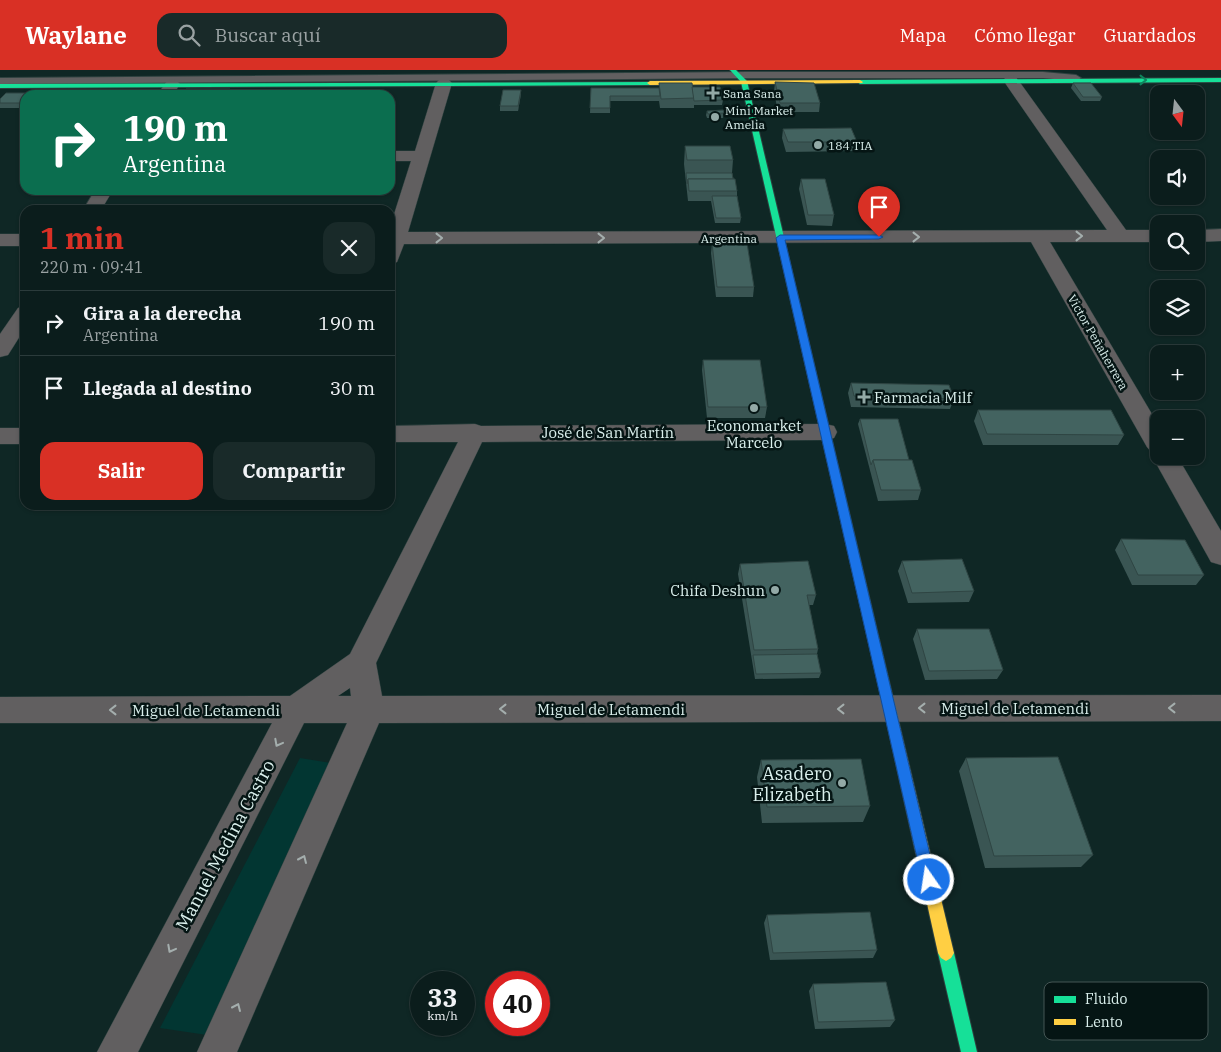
<!DOCTYPE html>
<html lang="es">
<head>
<meta charset="utf-8">
<style>
	body { margin:0; font-family:"IBM Plex Serif",serif; background:#192a29; color:#f1f3f6; height:100vh; display:flex; flex-direction:column; font-size:19px; white-space:nowrap }
	* { box-sizing:border-box; margin:0 }
	p { font-size:16px; color:#9aa2a3 }
	.icon { flex:none; width:28px; height:28px; fill:none; stroke:currentColor; stroke-width:2; stroke-linecap:round; stroke-linejoin:round }
	.map { position:relative; flex:1; overflow:hidden }
	.details { position:absolute; left:20px; top:135px; width:375px; height:305px; display:flex; flex-direction:column; background:#0b1d1c; border-radius:15px; box-shadow:0 1px 4px #0004,0 0 0 1px #2b3b3b }
	.details>* { flex:none }
	.top-card { position:absolute; left:20px; top:20px; width:375px; height:105px; border-radius:15px; box-shadow:0 1px 4px #0004,0 0 0 1px #2b3b3b; background:#0b6e4f; color:#fff; overflow:hidden }
	.needle { width:32px; rotate:165deg }
	.controls { position:absolute; left:1150px; top:15px; display:grid; gap:10px }
	.controls a { display:grid; place-items:center; width:55px; height:55px; border-radius:10px; background:#0b1d1c; box-shadow:0 1px 4px #0004,0 0 0 1px #2b3b3b; font-size:25px }
	.speed { position:absolute; left:410px; top:901px; display:flex; gap:10px; font-size:25px; font-weight:700; text-align:center }
	.speed>* { display:grid; place-content:center; width:65px; height:65px; border-radius:50%; background:#0b1d1c; box-shadow:0 1px 4px #0004,0 0 0 1px #2b3b3b; line-height:1 }
	.speed small { font-size:12px; font-weight:400 }
	.speed .limit { border:8px solid #d22; background:#fff; color:#111 }
	.pin { position:absolute; display:grid; place-items:center; width:42px; height:42px; color:#fff; margin:-51px -21px; border-radius:50% 50% 50% 0; rotate:-45deg; box-shadow:0 0 5px #0007 }
	.pin .icon { rotate:45deg }
	.me { position:absolute; width:55px; margin:-28px; rotate:347deg; stroke-linejoin:round; filter:drop-shadow(0 0 4px #0008) }
	.turn { display:flex; align-items:center; gap:18px; height:105px; padding:0 20px; font-size:22px }
	.turn .icon { width:65px; height:65px; stroke-width:2.5 }
	.turn b { display:block; font-size:35px; line-height:42px }
	.round { display:grid; place-items:center; flex:none; width:52px; height:52px; border-radius:15px; background:#192a29 }
	.headline { display:flex; align-items:center; justify-content:space-between; height:85px; padding:0 20px }
	h1 { font-size:30px; font-weight:700; line-height:38px; color:#d93025 }
	.action { display:flex; gap:10px; margin-top:auto; padding:10px 20px }
	.action a { flex:1; height:58px; border-radius:15px; background:#d93025; color:#fff; font-size:20px; font-weight:700; line-height:58px; text-align:center }
	.action a+a { background:#192a29; color:#f1f3f6 }
	ul { padding:0; list-style:none }
	li { display:flex; align-items:center; gap:15px; height:65px; padding:0 20px; border-top:1px solid #2b3b3b }
	li div { flex:1 }
	li b { display:block; font-size:19px }
	li em { font-style:normal }
	header { display:flex; align-items:center; gap:30px; box-sizing:border-box; height:70px; padding:0 25px; background:#d93025; color:#fff }
	header strong { font-size:24px }
	nav { display:flex; gap:28px; margin-inline-start:auto; font-size:18px }
	.search { width:350px; height:45px; background:#192a29; display:flex; align-items:center; gap:12px; box-sizing:border-box; padding:0 18px; border-radius:15px; color:#9aa2a3; font-size:19px }
	.map>svg:first-child { display:block }
</style>
</head>
<body>
<header>
<strong>Waylane</strong>
<div class="search"><svg class="icon" aria-label="search" viewBox="0 0 24 24"><circle cx="10" cy="10" r="6"/><path d="M15 15l6 6"/></svg>Buscar aquí</div>
<nav><a>Mapa</a><a>Cómo llegar</a><a>Guardados</a></nav>
</header>
<div class="map">
<svg width="1221" height="982" viewBox="0 0 1221 982">
	<rect width="100%" height="100%" fill="#0f2725"/>
	<path fill="#023632" d="M300,688L337,694L214,966L160,958Z"/>
	<g fill="none" stroke-linecap="round" stroke-linejoin="round">
		<g stroke="#2d413f" stroke-width="2">
			<path id="lane" d="M748,2H1043L1076,5L1081,8L1076,11L1043,8H748L0,14V8Z"/>
		</g>
		<g stroke="#2d413f" stroke-width="1">
			<g id="street">
				<path d="M1011,5L1016,7L1126,160H1159V172H1050L1159,356V386H1177L1221,461V495L1211,492L1152,386L1153,384L1147,377L1031,172L404,174L397,192L390,194V157L411,91H390V81H415L436,13L439,10H449L452,13L408,162L1107,160L1003,10L1006,7Z"/>
				<path d="M172,9L177,11L180,14L173,25H157L167,11Z"/>
				<path d="M95,120H113L101,140H83Z"/>
				<path d="M1221,159V171L1196,172V160Z"/>
				<rect x="0" y="164" width="25" height="12"/>
				<path d="M25,236V258L8,285L0,287V264L18,238Z"/>
				<path d="M475,354L481,356L825,354L834,356L837,362L834,368L825,370L482,372L376,593L382,626L1221,625V651L379,653L237,982H197L347,653H304L138,982H97L272,653H0V627L290,626L350,584L458,372H390V356ZM350,618L351,626H338Z"/>
				<rect x="0" y="358" width="25" height="16"/>
			</g>
		</g>
		<g stroke="#2d413f" stroke-width="2">
			<g id="fast">
				<path d="M730,0H736L747,11L898,649L897,653L892,655L887,653L886,649L741,12Z"/>
				<path d="M1221,8V12L860,14L857,12L860,10Z"/>
				<path d="M652,12V14L650,15L0,18V14Z"/>
				<path d="M946,875L951,878L954,883L977,982H961L938,883L941,878Z"/>
			</g>
		</g>
		<g stroke="#2d413f" stroke-width="2">
			<g id="slow">
				<path d="M860,10L863,12L862,13L650,15L647,13L650,11Z"/>
				<path d="M892,643L897,645L898,649L954,883L951,888L946,891L941,888L938,883L886,649L887,645Z"/>
			</g>
		</g>
		<use href="#lane" fill="#615f60" fill-rule="evenodd"/>
		<use href="#street" fill="#615f60" fill-rule="evenodd"/>
		<use href="#fast" fill="#16e098" fill-rule="evenodd"/>
		<use href="#slow" fill="#ffcf43" fill-rule="evenodd"/>
	</g>
	<g fill="#3a5553">
		<path d="M775,12L820,33L819,42H778L774,22Z"/>
		<path d="M659,13L692,17L723,30L722,35H694V38H660L659,31H610V43H590L591,18H659Z"/>
		<path d="M1073,13L1102,27L1100,31H1081L1071,18Z"/>
		<path d="M521,24L518,41H500V36Z"/>
		<path d="M25,25V38H0V29Z"/>
		<path d="M707,41L724,43L723,48H707L706,45Z"/>
		<path d="M783,59L857,72L855,81L786,82L782,68Z"/>
		<path d="M685,76L733,90L732,103L737,121V126L741,148L740,153H715L711,131H688L684,94Z"/>
		<path d="M801,109L834,145L832,156L807,155L799,119Z"/>
		<path d="M712,173L754,217L753,227H716L711,183Z"/>
		<path d="M703,290L767,337L765,348H707L702,300Z"/>
		<path d="M851,313L954,329L950,339L851,337L848,323Z"/>
		<path d="M978,340L1124,365L1118,375H983L974,351Z"/>
		<path d="M860,349L909,390L921,420L918,430L878,431L858,354Z"/>
		<path d="M1121,469L1204,505L1196,515H1132L1115,480Z"/>
		<path d="M902,491L974,521L969,532L908,533L898,501Z"/>
		<path d="M740,494L816,525L813,535H809L818,579L817,584L821,603L819,608L755,609L738,504Z"/>
		<path d="M917,559L1003,600L997,609L925,610L913,569Z"/>
		<path d="M966,688L1093,785L1081,797L985,798L959,701Z"/>
		<path d="M761,690L870,736L863,752L762,753L757,707Z"/>
		<path d="M767,845L877,880L873,888L770,890L764,853Z"/>
		<path d="M813,914L895,950L890,957L815,959L809,921Z"/>
	</g>
	<g fill="#2f4543">
		<path d="M230,19L232,25H226Z"/>
		<path d="M521,20V24L518,41V36Z"/>
		<path d="M25,31V38L22,33Z"/>
	</g>
	<g fill="#436360" stroke="#2f4543">
		<path d="M775,12L814,13L820,33H780Z"/>
		<path d="M659,13H692L694,28L661,29Z"/>
		<path d="M1073,13H1091L1102,27H1083Z"/>
		<path d="M692,17H720L723,30L694,31Z"/>
		<path d="M591,18H659L660,26H610V38H590Z"/>
		<path d="M186,19H230L226,25H182Z"/>
		<path d="M503,20H521L518,36H500Z"/>
		<path d="M316,21H335L334,25H314Z"/>
		<path d="M6,23H32L31,25H25V31L22,33H0V29Z"/>
		<path d="M231,23H259L258,25H230Z"/>
		<path d="M101,24H134L133,25H100Z"/>
		<path d="M723,40L724,43L708,44L707,41Z"/>
		<path d="M851,58L857,72H788L783,59Z"/>
		<path d="M685,76H730L733,90H687Z"/>
		<path d="M686,103H732L733,109H688L687,114Z"/>
		<path d="M688,109H735L737,121H689Z"/>
		<path d="M801,109H825L834,145H808Z"/>
		<path d="M712,126H737L741,148H716Z"/>
		<path d="M712,173H747L754,217H717Z"/>
		<path d="M703,290H760L767,337H708Z"/>
		<path d="M851,313L949,315L954,329L854,326Z"/>
		<path d="M978,340H1111L1124,365L987,364Z"/>
		<path d="M860,349H898L909,390H873L871,395Z"/>
		<path d="M873,390H912L921,420H881Z"/>
		<path d="M1121,469L1185,470L1204,505H1138Z"/>
		<path d="M962,489L974,521L912,523L902,491Z"/>
		<path d="M808,491L816,525H807L818,579L754,580L740,494Z"/>
		<path d="M917,559H989L1003,600L929,601Z"/>
		<path d="M817,584L821,603L756,604L753,585Z"/>
		<path d="M1058,687L1093,785L994,786L966,688Z"/>
		<path d="M861,689L870,736L767,737L761,690Z"/>
		<path d="M870,842L877,880L773,883L767,845Z"/>
		<path d="M886,912L895,950L818,952L813,914Z"/>
	</g>
	<defs><path id="oneway-chevron" d="M-2-3.5L2.5 0L-2 3.5" fill="none" stroke-width="1.6" stroke-linecap="round" stroke-linejoin="round" transform="scale(1.25)"/></defs>
	<use stroke="#0e855d" href="#oneway-chevron" transform="translate(1143 10)"/>
	<g stroke="#a4aead">
		<use href="#oneway-chevron" transform="translate(1079 166)"/>
		<use href="#oneway-chevron" transform="translate(916 167)"/>
		<use href="#oneway-chevron" transform="translate(439 168)"/>
		<use href="#oneway-chevron" transform="translate(601 168)"/>
		<use href="#oneway-chevron" transform="translate(922 638) rotate(180)"/>
		<use href="#oneway-chevron" transform="translate(1172 638) rotate(180)"/>
		<use href="#oneway-chevron" transform="translate(503 639) rotate(180)"/>
		<use href="#oneway-chevron" transform="translate(841 639) rotate(180)"/>
		<use href="#oneway-chevron" transform="translate(113 640) rotate(180)"/>
		<use href="#oneway-chevron" transform="translate(278 673) rotate(118)"/>
		<use href="#oneway-chevron" transform="translate(303 789) rotate(-66)"/>
		<use href="#oneway-chevron" transform="translate(171 879) rotate(118)"/>
		<use href="#oneway-chevron" transform="translate(237 937) rotate(-66)"/>
	</g>
	<path fill="#1a73e8" stroke="#114b97" d="M780,165H879L883,167L879,169L785,170L936,810L934,815L929,817L924,815L922,810L776,168Z"/>
	<g fill="#93a9a6" stroke="#051514" stroke-width="2">
		<path d="M710.5 15.5h5v5h5v5h-5v5h-5v-5h-5v-5h5z"/>
		<circle cx="715" cy="47" r="5"/>
		<circle cx="818" cy="75" r="5"/>
		<path d="M861.5 319.5h5v5h5v5h-5v5h-5v-5h-5v-5h5z"/>
		<circle cx="754" cy="338" r="5"/>
		<circle cx="775" cy="520" r="5"/>
		<circle cx="842" cy="713" r="5"/>
	</g>
	<g text-anchor="middle" dominant-baseline="central" stroke-width="5" stroke-linejoin="round" paint-order="stroke">
		<g font-size="12" fill="#daefec" stroke="#051514" text-anchor="start">
			<text x="723" y="23">Sana Sana</text>
			<text x="725" y="40">Mini Market<tspan x="725" dy="14">Amelia</tspan></text>
			<text x="828" y="75">184 TIA</text>
		</g>
		<g font-size="12" fill="#daefec" stroke="#051514">
			<text x="729" y="168">Argentina</text>
			<text transform="translate(1098 272) rotate(60)">Victor Peñaherrera</text>
		</g>
		<g font-size="15" fill="#daefec" stroke="#051514" text-anchor="start">
			<text x="874" y="327">Farmacia Milf</text>
			<text x="754" y="355" text-anchor="middle">Economarket<tspan x="754" dy="17">Marcelo</tspan></text>
			<text x="765" y="520" text-anchor="end">Chifa Deshun</text>
		</g>
		<g font-size="15" fill="#daefec" stroke="#051514">
			<text x="608" y="362">José de San Martín</text>
			<text x="1015" y="638">Miguel de Letamendi</text>
			<text x="611" y="639">Miguel de Letamendi</text>
			<text x="206" y="640">Miguel de Letamendi</text>
		</g>
		<g font-size="18" fill="#daefec" stroke="#051514" text-anchor="end">
			<text x="832" y="703">Asadero<tspan x="832" dy="21">Elizabeth</tspan></text>
		</g>
		<g font-size="18" fill="#daefec" stroke="#051514">
			<text transform="translate(225 775) rotate(-62)">Manuel Medina Castro</text>
		</g>
	</g>
	<rect x="1044" y="912" width="164" height="58" rx="8" fill="#051514" stroke="#455655" stroke-width="1"/>
	<rect x="1054" y="926" width="22" height="7" fill="#16e098"/>
	<rect x="1054" y="949" width="22" height="6" fill="#ffcf43"/>
	<g font-size="14" fill="#daefec">
		<text x="1085" y="934">Fluido</text>
		<text x="1085" y="957">Lento</text>
	</g>
</svg>
<div class="controls">
<a><svg class="needle" viewBox="-14 -14 28 28"><path d="M0-13l5 13h-10z" fill="#e53935"/><path d="M0 13l5-13h-10z" fill="#9aa2a3"/></svg></a>
<a><svg class="icon" aria-label="sound" viewBox="0 0 24 24"><path d="M4 9h4l5-4v14l-5-4H4zM17 9q2 3 0 6"/></svg></a>
<a><svg class="icon" aria-label="search" viewBox="0 0 24 24"><circle cx="10" cy="10" r="6"/><path d="M15 15l6 6"/></svg></a>
<a><svg class="icon" aria-label="layers" viewBox="0 0 24 24"><path d="M12 4l9 5-9 5-9-5zM3 14l9 5 9-5"/></svg></a>
<a>+</a>
<a>−</a>
</div>
<div class="speed"><div>33<small>km/h</small></div><div class="limit">40</div></div>
<div class="pin" style="left:879px;top:167px;background:#d93025"><svg class="icon" aria-label="arrive" viewBox="0 0 24 24"><path d="M6 21V4h12l-3 4 3 4H6"/></svg></div>
<svg class="me" style="left:929px;top:810px" viewBox="-20 -20 40 40"><circle r="17" fill="#1a73e8" stroke="#fff" stroke-width="3"/><path d="M0-11L8 9 0 5-8 9z" fill="#fff"/></svg>
<div class="top-card">
<div class="turn"><svg class="icon" aria-label="right" viewBox="0 0 24 24"><path d="M7 20v-9h11M14 6l5 5-5 5"/></svg><div><b>190 m</b>Argentina</div></div>
</div>
<section class="details">
<div class="headline"><div><h1>1 min</h1><p>220 m · 09:41</p></div><a class="round"><svg class="icon" aria-label="close" viewBox="0 0 24 24"><path d="M6 6l12 12M18 6L6 18"/></svg></a></div>
<ul>
<li><svg class="icon" aria-label="right" viewBox="0 0 24 24"><path d="M7 20v-9h11M14 6l5 5-5 5"/></svg><div><b>Gira a la derecha</b><p>Argentina</p></div><em>190 m</em></li>
<li><svg class="icon" aria-label="arrive" viewBox="0 0 24 24"><path d="M6 21V4h12l-3 4 3 4H6"/></svg><div><b>Llegada al destino</b></div><em>30 m</em></li>
</ul>
<div class="action"><a>Salir</a><a>Compartir</a></div>
</section>
</div>
</body>
</html>
